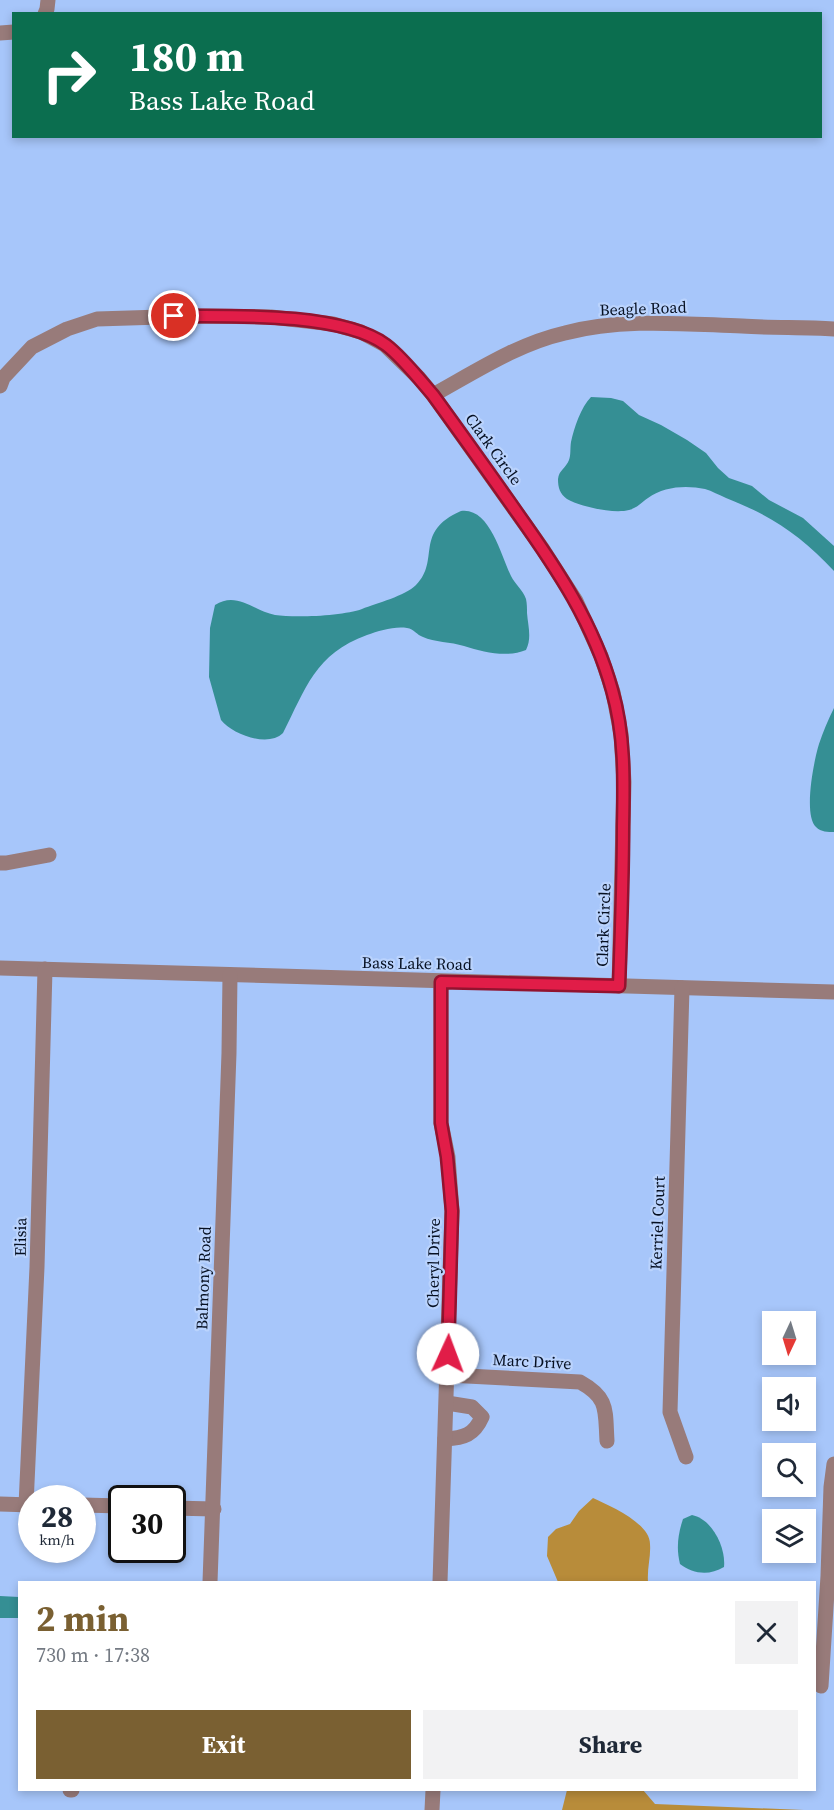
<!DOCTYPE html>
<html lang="en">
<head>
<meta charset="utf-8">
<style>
	body { margin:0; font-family:"Source Serif 4",serif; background:#f2f2f3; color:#1f2937; height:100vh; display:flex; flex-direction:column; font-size:22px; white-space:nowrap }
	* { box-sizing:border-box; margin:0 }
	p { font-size:20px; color:#747a83 }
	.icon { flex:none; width:33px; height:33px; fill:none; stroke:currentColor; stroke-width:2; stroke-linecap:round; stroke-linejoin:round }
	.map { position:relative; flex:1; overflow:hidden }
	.drawer { position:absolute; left:18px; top:1581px; width:798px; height:210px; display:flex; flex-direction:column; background:#fff; border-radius:0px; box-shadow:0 3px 9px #0003 }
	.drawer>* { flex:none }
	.hud { position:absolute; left:12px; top:12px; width:810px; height:126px; border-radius:0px; box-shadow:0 3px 9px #0003; background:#0b6e4f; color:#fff; overflow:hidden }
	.needle { width:39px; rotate:184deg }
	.buttons { position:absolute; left:762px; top:1311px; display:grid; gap:12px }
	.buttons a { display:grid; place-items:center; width:54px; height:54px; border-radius:0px; background:#fff; box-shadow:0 3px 9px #0003; font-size:30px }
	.speed { position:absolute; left:18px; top:1485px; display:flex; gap:12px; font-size:30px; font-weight:700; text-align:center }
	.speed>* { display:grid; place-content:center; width:78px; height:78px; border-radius:50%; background:#fff; box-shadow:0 3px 9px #0003; line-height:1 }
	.speed small { font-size:15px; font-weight:400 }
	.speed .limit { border:3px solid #111; border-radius:9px; background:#fff; color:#111 }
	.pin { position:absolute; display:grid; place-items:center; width:51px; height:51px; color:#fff; margin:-26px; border:3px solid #fff; border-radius:50%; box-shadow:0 2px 6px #0007 }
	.me { position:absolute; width:66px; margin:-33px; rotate:2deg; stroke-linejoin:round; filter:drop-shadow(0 0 4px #0008) }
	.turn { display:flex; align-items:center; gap:21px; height:126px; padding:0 18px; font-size:27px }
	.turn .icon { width:78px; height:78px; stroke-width:2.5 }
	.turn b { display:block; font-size:42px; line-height:51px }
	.round { display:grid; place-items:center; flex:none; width:63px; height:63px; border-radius:0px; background:#f2f2f3 }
	.summary { display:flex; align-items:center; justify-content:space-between; height:102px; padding:0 18px }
	h1 { font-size:36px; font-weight:700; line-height:45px; color:#7a6032 }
	.primary-button { display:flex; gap:12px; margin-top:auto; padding:12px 18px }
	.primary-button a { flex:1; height:69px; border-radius:0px; background:#7a6032; color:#fff; font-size:24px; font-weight:700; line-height:69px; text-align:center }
	.primary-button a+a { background:#f2f2f3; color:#1f2937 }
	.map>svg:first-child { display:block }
</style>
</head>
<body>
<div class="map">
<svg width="834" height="1810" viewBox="0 0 834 1810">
	<rect width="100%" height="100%" fill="#a7c6fa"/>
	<g fill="#b88c3a">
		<path d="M593,1498C610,1506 650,1523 650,1544C651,1557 647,1568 648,1582H558L547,1556L548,1537L556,1529L570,1524L579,1511Z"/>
		<path d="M567,1790H643L655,1804L804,1810H562Z"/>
	</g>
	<g fill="#358f94">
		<path d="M591,397L611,398L623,401L639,415L661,425L687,440L706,453L718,468L729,478L752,486L769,500L803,518L834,546V571C800,535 772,516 726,498C719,495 712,491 705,489C687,485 664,486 648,498C642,502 637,508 629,510C614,514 581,507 567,499C560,494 558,488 558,479C559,470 566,468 569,460C571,455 570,448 571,442C574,428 581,407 591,397Z"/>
		<path d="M461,511C490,507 501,556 511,576C515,584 523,590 526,599C527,604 527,608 527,613C528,626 532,638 526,650C506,658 484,652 464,646C451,642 434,642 423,637C417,635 414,629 407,628C394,626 379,631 367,635C315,654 306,688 283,733C268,748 232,734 221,720L209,677L210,628L215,605C237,591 254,611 275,615C295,618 343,616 362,609C377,603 405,596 416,585C441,560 413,532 461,511Z"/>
		<path d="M834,708V832C828,832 821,832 816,827C803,815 814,760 819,744C823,732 828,720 834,708Z"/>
		<path d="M692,1515C712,1519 726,1547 724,1567C709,1576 693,1574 680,1564C676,1548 678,1534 683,1519Z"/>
		<path d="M0,1596L19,1597V1618H0Z"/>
	</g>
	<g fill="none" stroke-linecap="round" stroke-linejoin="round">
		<g stroke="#987b7a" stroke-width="15">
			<path d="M45,14L47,9L48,0"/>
			<path d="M0,33L14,32"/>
			<path d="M0,386L3,378L32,347L67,329L97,319L193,316L271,317L333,324L361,332L385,345L419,378L433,395L542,548L576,601L601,656L613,692L621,734L624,782L619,986"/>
			<path d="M433,395C475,372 517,344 565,333C623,318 683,324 742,326C773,328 804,327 834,329"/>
			<path d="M0,863H6L49,855"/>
			<path d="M0,968L834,992"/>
			<path d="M682,988L670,1412L686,1457"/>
			<path d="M448,1375L580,1382C609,1398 605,1410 607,1441"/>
			<path d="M445,1439C464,1438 474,1435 482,1417L472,1407L447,1403"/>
			<path d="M0,1504L32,1505"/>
			<path d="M26,1505L37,1267L45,969"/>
			<path d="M82,1505L122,1506"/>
			<path d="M172,1508L214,1509"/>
			<path d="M210,1582L229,1053L230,975"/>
			<path d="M440,1582L452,1211L448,1157L441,1123V982"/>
			<path d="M821,1686L828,1576L831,1487L834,1464"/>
			<path d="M70,1790H72"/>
			<path d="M432,1810L433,1790"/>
		</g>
	</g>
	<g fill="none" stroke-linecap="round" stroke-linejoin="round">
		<g stroke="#92132f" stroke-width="15">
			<path id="route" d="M174,316C229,316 341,312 386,345C402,357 420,380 433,395C462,435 490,474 518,514C557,569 594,624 612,690C625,734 624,781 623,826C623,879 621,932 619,986L441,982V1123L447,1157L452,1211L448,1354"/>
		</g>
		<use href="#route" stroke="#e11d48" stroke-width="10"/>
	</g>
	<g text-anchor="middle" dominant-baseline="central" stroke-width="4.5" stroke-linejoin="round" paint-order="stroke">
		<g font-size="16" fill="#061022" stroke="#bad3fd">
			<text transform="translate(643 308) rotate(-2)">Beagle Road</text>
			<text transform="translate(494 449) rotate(54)">Clark Circle</text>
			<text transform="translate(603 925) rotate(-88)">Clark Circle</text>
			<text transform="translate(417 963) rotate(1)">Bass Lake Road</text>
			<text transform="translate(657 1223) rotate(-88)">Kerriel Court</text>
			<text transform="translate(20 1237) rotate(-89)">Elisia</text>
			<text transform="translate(433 1263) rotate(-89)">Cheryl Drive</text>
			<text transform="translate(203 1278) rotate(-88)">Balmony Road</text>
			<text transform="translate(532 1361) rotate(3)">Marc Drive</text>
		</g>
	</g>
</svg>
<div class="buttons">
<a><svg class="needle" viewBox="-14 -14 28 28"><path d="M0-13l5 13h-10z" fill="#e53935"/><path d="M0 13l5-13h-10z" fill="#747a83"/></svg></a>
<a><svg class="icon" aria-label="sound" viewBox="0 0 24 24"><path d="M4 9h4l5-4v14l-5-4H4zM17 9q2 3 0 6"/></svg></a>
<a><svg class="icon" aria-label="search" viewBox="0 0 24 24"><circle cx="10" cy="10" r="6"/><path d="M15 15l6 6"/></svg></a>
<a><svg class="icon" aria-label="layers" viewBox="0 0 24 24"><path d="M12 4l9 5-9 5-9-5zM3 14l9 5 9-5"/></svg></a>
</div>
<div class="speed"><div>28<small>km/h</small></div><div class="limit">30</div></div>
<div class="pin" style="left:174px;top:316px;background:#d93025"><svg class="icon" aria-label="arrive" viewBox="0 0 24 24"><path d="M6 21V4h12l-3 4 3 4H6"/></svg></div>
<svg class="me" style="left:448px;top:1354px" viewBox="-20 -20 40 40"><circle r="19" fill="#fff"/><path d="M0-13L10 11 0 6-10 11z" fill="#e11d48"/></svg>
<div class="hud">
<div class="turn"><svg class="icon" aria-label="right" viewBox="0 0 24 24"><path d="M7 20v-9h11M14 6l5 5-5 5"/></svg><div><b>180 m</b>Bass Lake Road</div></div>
</div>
<section class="drawer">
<div class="summary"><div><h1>2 min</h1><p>730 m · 17:38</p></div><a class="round"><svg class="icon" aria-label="close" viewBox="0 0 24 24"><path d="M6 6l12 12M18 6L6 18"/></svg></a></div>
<div class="primary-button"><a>Exit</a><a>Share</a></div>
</section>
</div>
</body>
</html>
